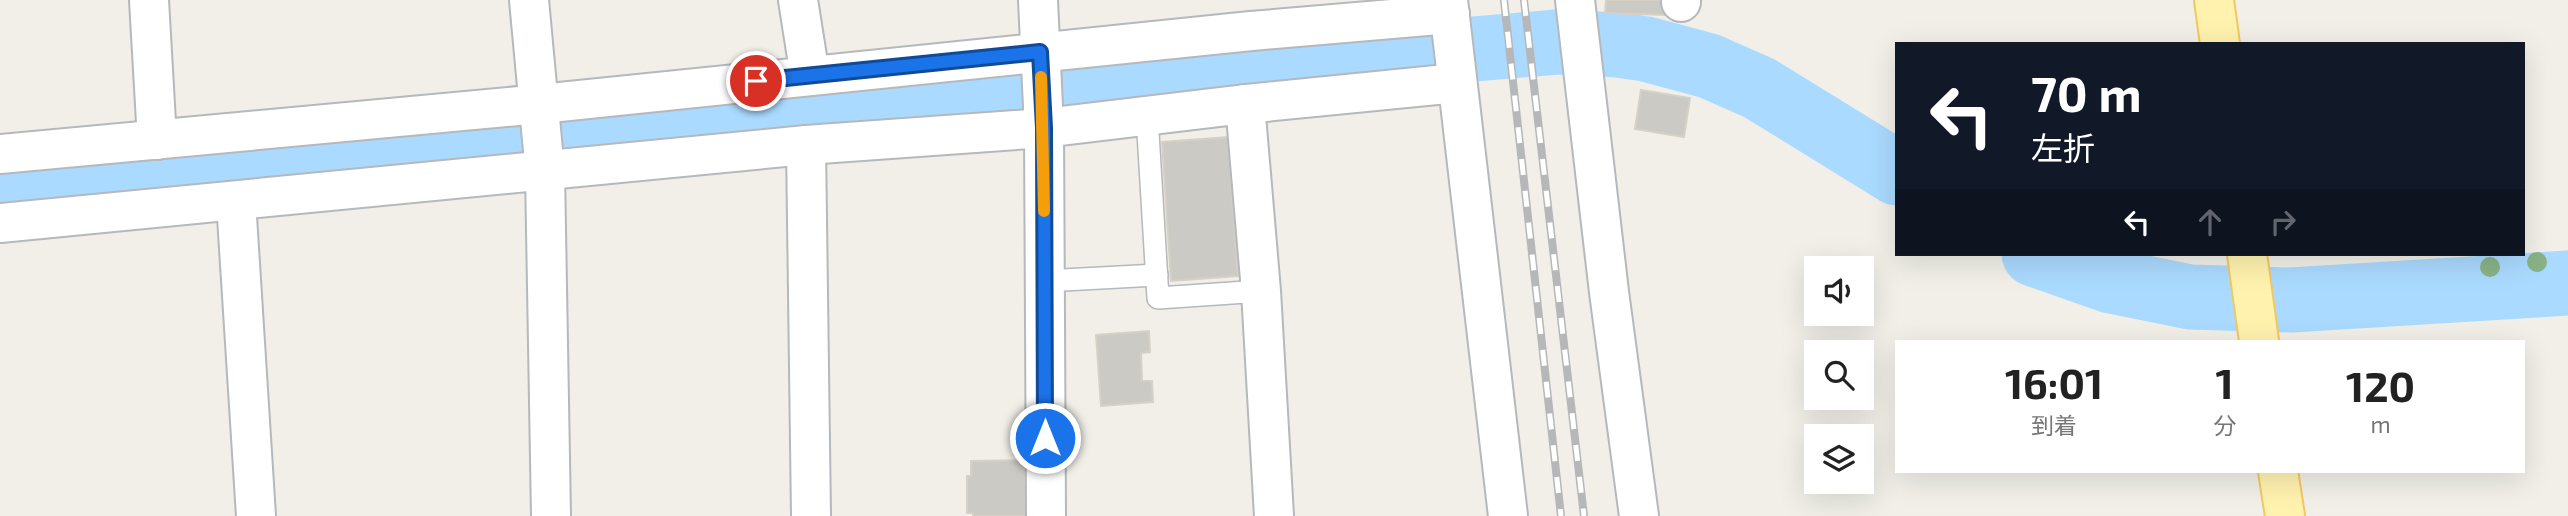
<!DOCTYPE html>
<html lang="ja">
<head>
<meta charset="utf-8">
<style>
	body { margin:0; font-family:"Exo 2","Noto Sans JP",sans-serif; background:#f6f6f6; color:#222; height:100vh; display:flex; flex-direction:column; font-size:26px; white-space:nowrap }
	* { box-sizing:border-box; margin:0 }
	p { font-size:23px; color:#767676 }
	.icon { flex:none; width:38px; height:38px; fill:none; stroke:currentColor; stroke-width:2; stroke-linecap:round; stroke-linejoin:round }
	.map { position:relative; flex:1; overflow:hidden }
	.sheet { position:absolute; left:1895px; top:340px; width:630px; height:133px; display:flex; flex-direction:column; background:#fff; border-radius:0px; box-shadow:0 7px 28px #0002 }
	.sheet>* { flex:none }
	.top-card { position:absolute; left:1895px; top:42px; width:630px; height:214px; border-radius:0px; box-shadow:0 7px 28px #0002; background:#111827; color:#fff; overflow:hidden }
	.fabs { position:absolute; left:1804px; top:256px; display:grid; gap:14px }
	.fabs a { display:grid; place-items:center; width:70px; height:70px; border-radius:0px; background:#fff; box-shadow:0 7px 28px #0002; font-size:35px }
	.pin { position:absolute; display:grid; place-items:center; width:60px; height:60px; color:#fff; margin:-30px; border:4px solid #fff; border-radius:50%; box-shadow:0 2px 7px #0007 }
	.me { position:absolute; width:77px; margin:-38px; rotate:0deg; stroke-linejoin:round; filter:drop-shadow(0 0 5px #0008) }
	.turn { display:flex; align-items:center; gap:24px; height:147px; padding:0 21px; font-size:32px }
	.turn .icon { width:91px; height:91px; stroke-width:2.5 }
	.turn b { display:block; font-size:49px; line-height:60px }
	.lanes { display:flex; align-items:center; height:66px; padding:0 21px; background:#0003; justify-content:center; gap:35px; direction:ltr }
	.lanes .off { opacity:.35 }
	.eta { display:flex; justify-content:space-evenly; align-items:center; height:119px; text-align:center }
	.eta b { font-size:42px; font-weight:700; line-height:49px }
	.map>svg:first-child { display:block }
</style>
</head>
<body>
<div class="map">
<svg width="2568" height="516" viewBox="0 0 2568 516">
	<rect width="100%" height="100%" fill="#f1efe8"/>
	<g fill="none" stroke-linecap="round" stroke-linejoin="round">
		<g stroke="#aadaff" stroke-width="65">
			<path d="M0,197L1247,68L1557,42L1618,45L1646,49L1709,66L1759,88L1897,173"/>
			<path d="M2034,254L2111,281L2190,297L2291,300L2568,283"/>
		</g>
	</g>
	<g fill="#cccac5" stroke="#d6d1c6" stroke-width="2">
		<path d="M1606,0H1666L1665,15L1605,13Z"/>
		<path d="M1641,90L1690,98L1684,137L1635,129Z"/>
		<path d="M1228,137L1238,276L1171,281L1162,142Z"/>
		<path d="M1149,331L1150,352L1141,353L1142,381H1152L1153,402L1101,406L1096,335Z"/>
		<path d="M1025,460L1026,516H973V513H967V476H971V461Z"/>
	</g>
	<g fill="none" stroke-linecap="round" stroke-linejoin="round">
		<g stroke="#b5b8bc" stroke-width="24">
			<g id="service">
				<path d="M1147,116L1158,298L1261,291"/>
				<path d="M1044,281L1157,275"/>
			</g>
		</g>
		<g stroke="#b5b8bc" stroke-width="42">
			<g id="minor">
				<path d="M149,0L157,140"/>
				<path d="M798,0L810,76"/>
				<path d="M1038,0L1044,128L1046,516"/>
				<path d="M1448,0L1508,516"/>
				<path d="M1575,0L1609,292L1639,516"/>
				<path d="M1681,2V0"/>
				<path d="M1245,104L1261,291L1274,516"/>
				<path d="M806,145L811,516"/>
				<path d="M0,154L540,104L1251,31L1450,14"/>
				<path d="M236,201L256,516"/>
				<path d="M0,223L806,145L1044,128L1245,104L1457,83"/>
			</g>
		</g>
		<g stroke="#b5b8bc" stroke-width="42">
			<path id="tertiary" d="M529,0L545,172L551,516"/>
		</g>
		<g stroke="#f2c960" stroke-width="42">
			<g id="primary">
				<path d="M2214,0L2220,44"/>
				<path d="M2247,254L2259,341"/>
				<path d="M2278,471L2285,516"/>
			</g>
		</g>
		<use href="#service" stroke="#fff" stroke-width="21"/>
		<use href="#minor" stroke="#fff" stroke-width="38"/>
		<use href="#tertiary" stroke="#fff" stroke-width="38"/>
		<use href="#primary" stroke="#fff2af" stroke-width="38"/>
		<g stroke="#b6b7b8" stroke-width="8">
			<g id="rail">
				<path d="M1504,0L1561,516"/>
				<path d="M1524,0L1584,516"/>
			</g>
		</g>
		<use href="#rail" stroke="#fff" stroke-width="5" stroke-dasharray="16" stroke-linecap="butt"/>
	</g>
	<g fill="#89b387">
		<circle cx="2537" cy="262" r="10"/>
		<circle cx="2490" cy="267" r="10"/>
	</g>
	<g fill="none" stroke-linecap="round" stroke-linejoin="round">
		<g stroke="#114b97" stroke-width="18">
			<path id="route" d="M756,81L1040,52L1044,128L1045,438"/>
		</g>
		<use href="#route" stroke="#1a73e8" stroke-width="12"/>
		<path stroke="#f59e0b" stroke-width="12" d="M1041,77L1044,211"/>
	</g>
</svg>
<div class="fabs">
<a><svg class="icon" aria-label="sound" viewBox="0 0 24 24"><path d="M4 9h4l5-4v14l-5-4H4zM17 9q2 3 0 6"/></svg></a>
<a><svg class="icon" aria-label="search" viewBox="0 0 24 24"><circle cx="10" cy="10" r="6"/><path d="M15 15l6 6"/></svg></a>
<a><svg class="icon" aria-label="layers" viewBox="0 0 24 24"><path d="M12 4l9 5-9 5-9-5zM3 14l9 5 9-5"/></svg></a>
</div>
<div class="pin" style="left:756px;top:81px;background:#d93025"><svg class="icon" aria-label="arrive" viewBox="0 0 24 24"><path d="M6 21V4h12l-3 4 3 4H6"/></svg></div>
<svg class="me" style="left:1045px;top:438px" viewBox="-20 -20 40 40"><circle r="17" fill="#1a73e8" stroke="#fff" stroke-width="3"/><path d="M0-11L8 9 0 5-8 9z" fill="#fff"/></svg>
<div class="top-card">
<div class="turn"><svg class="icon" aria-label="left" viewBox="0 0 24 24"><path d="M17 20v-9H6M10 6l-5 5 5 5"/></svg><div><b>70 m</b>左折</div></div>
<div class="lanes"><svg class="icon" aria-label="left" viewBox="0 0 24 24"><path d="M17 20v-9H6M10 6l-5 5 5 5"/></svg><svg class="icon off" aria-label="ahead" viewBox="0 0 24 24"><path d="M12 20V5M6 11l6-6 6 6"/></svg><svg class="icon off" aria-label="right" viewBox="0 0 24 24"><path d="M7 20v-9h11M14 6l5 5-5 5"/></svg></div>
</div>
<section class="sheet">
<div class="eta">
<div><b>16:01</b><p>到着</p></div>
<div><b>1</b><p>分</p></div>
<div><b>120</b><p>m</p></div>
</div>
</section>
</div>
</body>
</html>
